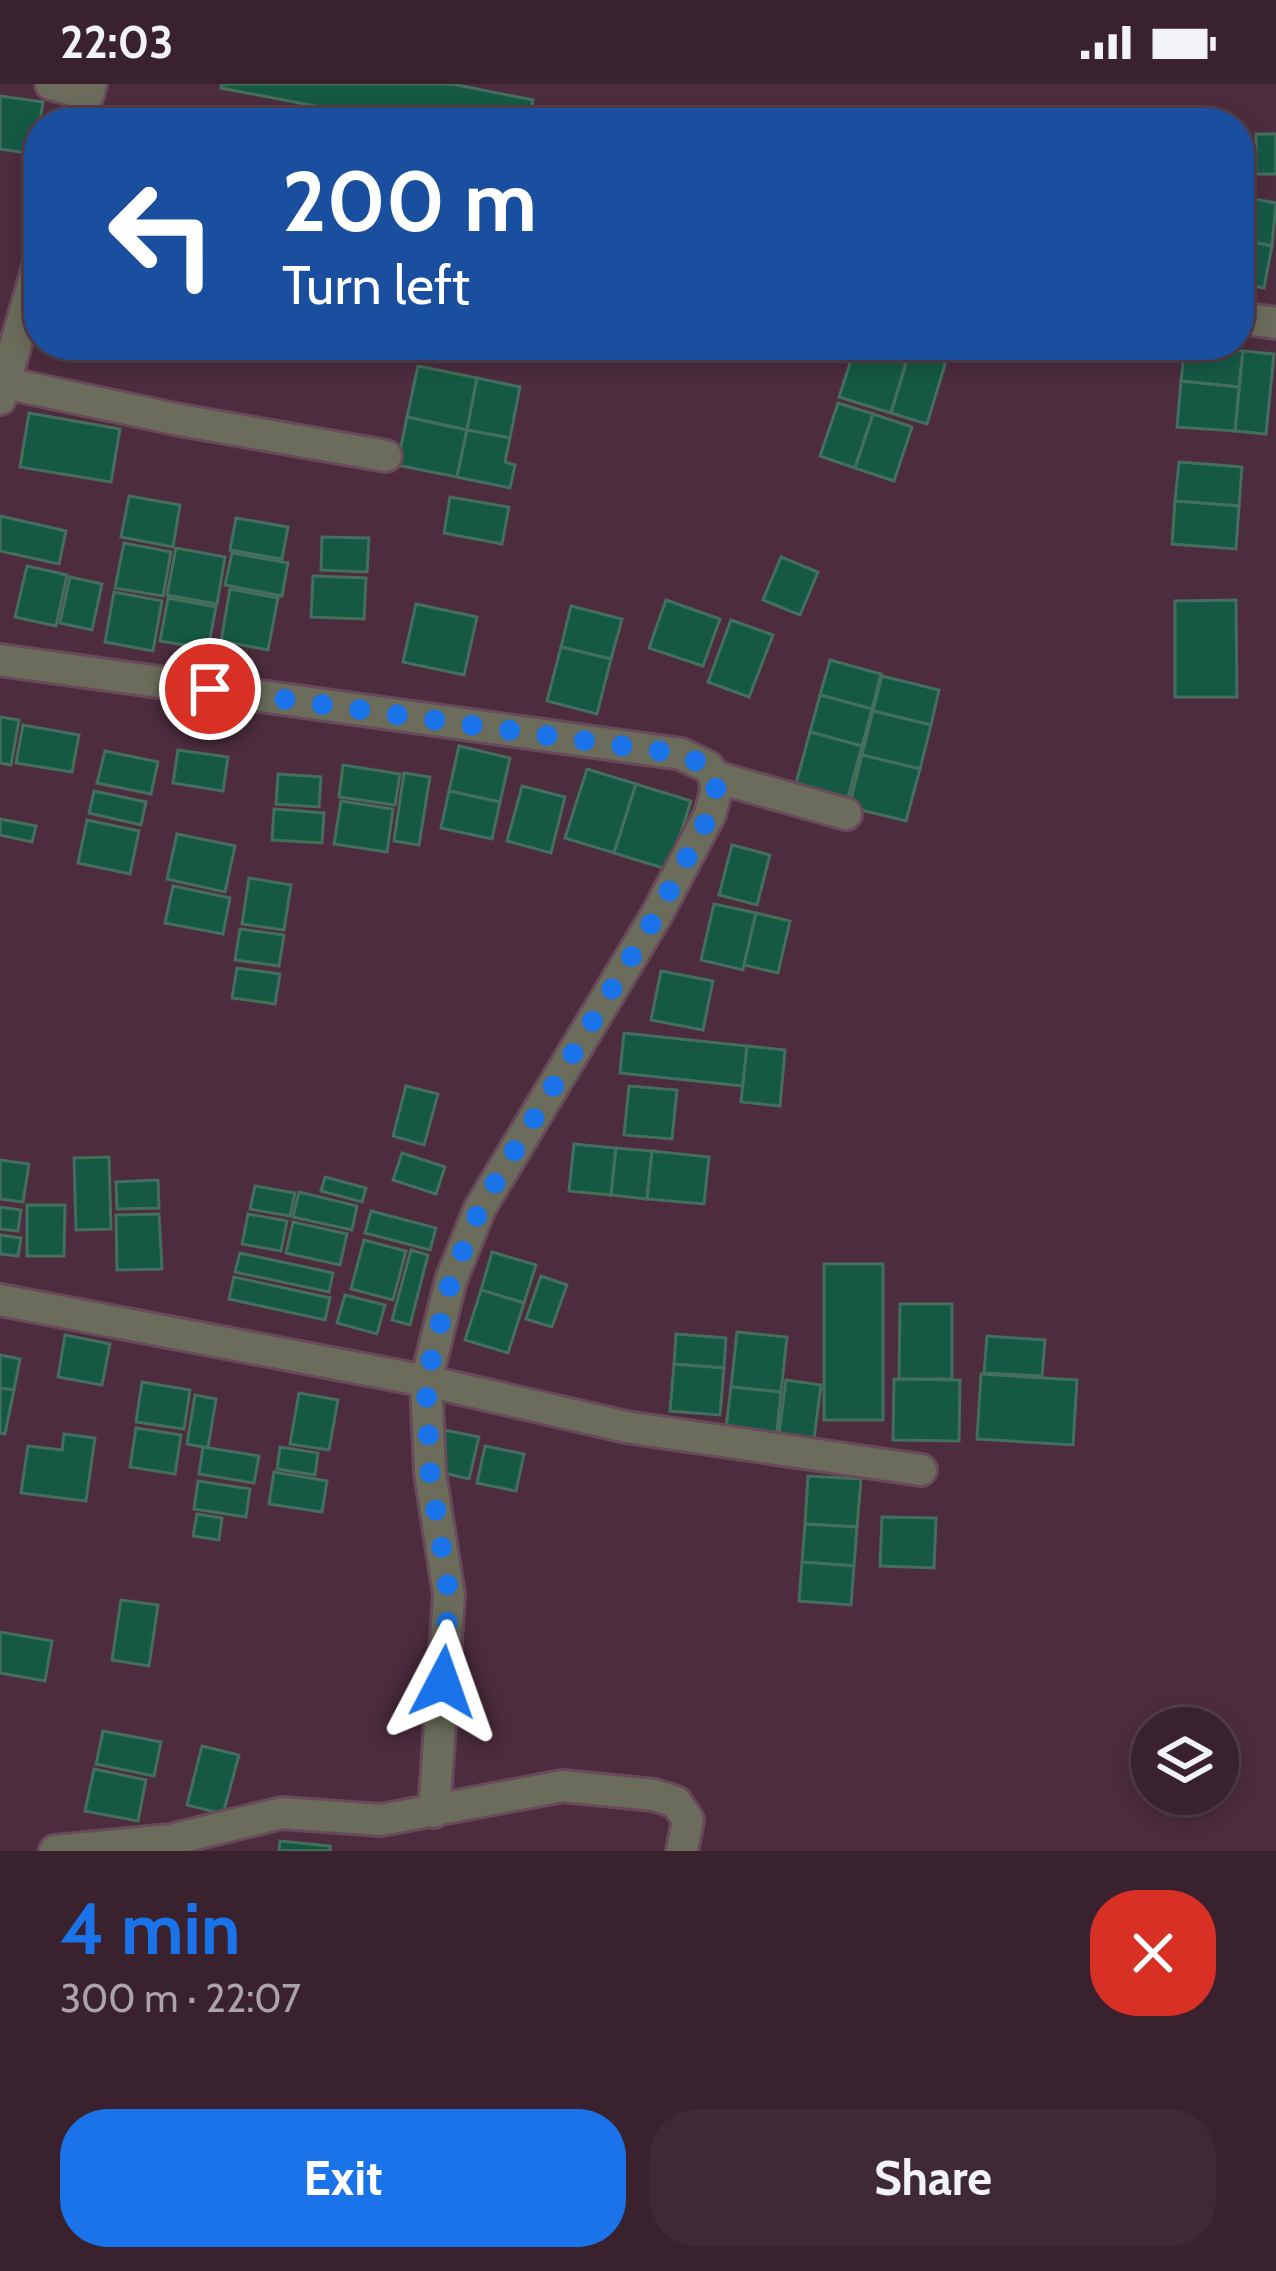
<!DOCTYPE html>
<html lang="en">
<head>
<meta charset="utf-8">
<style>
	body { margin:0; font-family:Cabin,sans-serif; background:#402936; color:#f1f3f6; height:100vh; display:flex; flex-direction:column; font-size:45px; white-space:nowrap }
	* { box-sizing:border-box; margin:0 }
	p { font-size:39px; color:#aba3aa }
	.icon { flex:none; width:66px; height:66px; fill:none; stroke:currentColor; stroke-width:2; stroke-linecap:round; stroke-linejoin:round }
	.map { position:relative; height:1767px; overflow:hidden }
	.side { display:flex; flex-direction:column; background:#39212e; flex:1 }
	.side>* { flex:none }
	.guide { position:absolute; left:24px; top:24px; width:1230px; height:252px; border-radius:48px; box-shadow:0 6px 18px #0003,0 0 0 3px #533e4a; background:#1a4fa0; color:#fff; overflow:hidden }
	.buttons { position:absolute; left:1131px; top:1623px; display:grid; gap:24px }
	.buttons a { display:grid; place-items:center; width:108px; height:108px; border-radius:50%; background:#39212e; box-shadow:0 6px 18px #0003,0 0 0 3px #533e4a; font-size:60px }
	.pin { position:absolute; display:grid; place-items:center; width:102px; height:102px; color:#fff; margin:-51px; border:6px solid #fff; border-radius:50%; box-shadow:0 3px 12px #0007 }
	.me { position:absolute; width:132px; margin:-66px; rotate:4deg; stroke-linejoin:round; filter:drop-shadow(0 0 9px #0008) }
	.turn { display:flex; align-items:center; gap:42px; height:252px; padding:0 60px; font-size:54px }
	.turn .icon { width:156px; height:156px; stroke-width:2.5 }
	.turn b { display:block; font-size:84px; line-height:102px }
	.round { display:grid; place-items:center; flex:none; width:126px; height:126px; border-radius:48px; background:#402936 }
	.head { display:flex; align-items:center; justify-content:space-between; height:204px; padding:0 60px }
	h1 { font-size:72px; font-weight:800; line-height:90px; color:#1a73e8 }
	.primary-button { display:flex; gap:24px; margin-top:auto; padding:24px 60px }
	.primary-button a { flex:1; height:138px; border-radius:48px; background:#1a73e8; color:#fff; font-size:48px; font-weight:800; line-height:138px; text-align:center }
	.primary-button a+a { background:#402936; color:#f1f3f6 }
	.status { display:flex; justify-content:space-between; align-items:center; height:84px; padding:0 60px; background:#39212e; direction:ltr }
	.status svg { height:33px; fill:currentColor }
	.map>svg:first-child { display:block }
</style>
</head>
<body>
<div class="status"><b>22:03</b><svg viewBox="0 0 49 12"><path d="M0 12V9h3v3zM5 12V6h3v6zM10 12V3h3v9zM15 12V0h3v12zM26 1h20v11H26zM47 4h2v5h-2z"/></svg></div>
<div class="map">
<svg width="1276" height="1767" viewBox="0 0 1276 1767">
	<rect width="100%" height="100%" fill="#4c2c3d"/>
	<g fill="#155944" stroke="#446e5e" stroke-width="3">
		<path d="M222,0H452L533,16L528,39H403L221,4Z"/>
		<path d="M0,12L43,18L35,70L0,65Z"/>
		<path d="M175,25L216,32L215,39H173Z"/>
		<rect x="1256" y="50" width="20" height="40"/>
		<path d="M1239,112L1276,119L1272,162L1239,155Z"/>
		<path d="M1239,155L1272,162L1264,204L1239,199Z"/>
		<path d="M856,261H895L910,266L891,329L839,313Z"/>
		<path d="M1185,262L1243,267L1239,303L1181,297Z"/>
		<path d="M910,266L946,277L927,340L891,329Z"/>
		<path d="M1243,267L1274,270L1266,350L1235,347Z"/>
		<path d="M418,282L477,294L467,346L407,333Z"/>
		<path d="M477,294L520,303L510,354L467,346Z"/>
		<path d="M1181,297L1239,303L1235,347L1177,343Z"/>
		<path d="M838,319L873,330L855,384L820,372Z"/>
		<path d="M29,329L120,345L111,398L20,383Z"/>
		<path d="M873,330L912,343L894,397L855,384Z"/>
		<path d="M407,333L467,346L457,393L397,381Z"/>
		<path d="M467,346L510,354L505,378L515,381L510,404L457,393Z"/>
		<path d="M1179,378L1242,383L1239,422L1175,417Z"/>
		<path d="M129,412L180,421L173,463L121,453Z"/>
		<path d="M450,413L509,423L502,460L444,449Z"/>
		<path d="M1175,417L1239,422L1236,465L1172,460Z"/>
		<path d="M0,432L66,447L59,480L0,467Z"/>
		<path d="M236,434L288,443L282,475L230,466Z"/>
		<path d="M322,453L369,454L367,488L321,486Z"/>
		<path d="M124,459L171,468L163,512L115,504Z"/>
		<path d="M176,464L225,473L217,520L167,511Z"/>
		<path d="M232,469L288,479L282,512L225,501Z"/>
		<path d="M781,473L818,488L800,531L763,516Z"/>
		<path d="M27,482L67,491L56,542L15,533Z"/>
		<path d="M313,492L366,494L364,535L311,533Z"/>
		<path d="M70,493L102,500L92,546L60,539Z"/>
		<path d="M230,505L278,514L268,566L221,557Z"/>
		<path d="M114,508L162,517L153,567L105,558Z"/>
		<path d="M168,514L216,523L208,565L160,557Z"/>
		<path d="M666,516L720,535L703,582L649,564Z"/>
		<path d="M1236,516L1237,613H1175V517Z"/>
		<path d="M416,520L477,533L464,591L403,578Z"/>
		<path d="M571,522L622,535L611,575L561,563Z"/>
		<path d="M731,536L773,551L749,613L708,598Z"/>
		<path d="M561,563L611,575L597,630L547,617Z"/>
		<path d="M830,576L881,590L872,625L820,611Z"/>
		<path d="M882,592L939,606L931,641L873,627Z"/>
		<path d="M820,611L872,625L862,662L810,648Z"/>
		<path d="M873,627L931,641L920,685L862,671Z"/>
		<path d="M0,633L19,636L11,681L0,679Z"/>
		<path d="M23,641L79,651L72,688L16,679Z"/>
		<path d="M810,648L862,662L847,717L795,703Z"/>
		<path d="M459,662L510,674L500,718L449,707Z"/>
		<path d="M178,666L228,673L223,707L173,699Z"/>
		<path d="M105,667L158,678L151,710L97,699Z"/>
		<path d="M862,671L920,685L906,737L849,723Z"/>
		<path d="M343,681L400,690L395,721L339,713Z"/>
		<path d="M587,685L636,700L614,769L565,754Z"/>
		<path d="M404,689L430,693L419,761L394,757Z"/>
		<path d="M278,690L321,693L319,723L276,720Z"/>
		<path d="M636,700L691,717L669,786L614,769Z"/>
		<path d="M522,702L565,713L551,769L507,757Z"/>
		<path d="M94,707L146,718L141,741L89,729Z"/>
		<path d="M449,707L500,718L492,755L441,744Z"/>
		<path d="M341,717L393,725L387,768L334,760Z"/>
		<path d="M274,725L324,729L322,759L272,756Z"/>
		<path d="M0,735L36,742L32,758L0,751Z"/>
		<path d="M87,736L139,747L130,790L78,779Z"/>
		<path d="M177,750L235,762L225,808L167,795Z"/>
		<path d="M732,761L770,771L757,821L719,811Z"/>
		<path d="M249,794L291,801L284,846L242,840Z"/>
		<path d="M173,802L230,814L223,850L165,839Z"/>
		<path d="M714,820L756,829L743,886L701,876Z"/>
		<path d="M756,829L790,837L778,889L744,881Z"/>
		<path d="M240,845L284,851L279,882L235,876Z"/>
		<path d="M237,884L280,890L275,920L232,914Z"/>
		<path d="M661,887L713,897L703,946L651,936Z"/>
		<path d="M624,949L747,962L743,1002L620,989Z"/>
		<path d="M747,962L785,966L780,1022L741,1018Z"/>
		<path d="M406,1002L438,1010L424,1061L393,1052Z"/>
		<path d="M629,1002L677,1006L672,1055L624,1051Z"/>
		<path d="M574,1060L616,1064L611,1111L569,1107Z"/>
		<path d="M616,1064L652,1067L647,1115L611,1111Z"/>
		<path d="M652,1067L709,1073L704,1120L647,1115Z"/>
		<path d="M402,1069L445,1083L436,1110L393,1096Z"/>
		<path d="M109,1073L111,1145L76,1146L74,1074Z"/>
		<path d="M0,1076L29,1080L23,1118L0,1115Z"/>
		<path d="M325,1093L366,1104L362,1118L321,1107Z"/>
		<path d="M158,1096L159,1124L117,1125L116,1098Z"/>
		<path d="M255,1102L295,1109L290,1132L250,1125Z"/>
		<path d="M299,1108L357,1122L352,1146L293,1133Z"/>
		<path d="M27,1121H65L64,1172H27Z"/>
		<path d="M0,1123L21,1126L18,1147L0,1145Z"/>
		<path d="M371,1127L436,1144L430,1166L365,1149Z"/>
		<path d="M159,1130L162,1185L117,1186L116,1131Z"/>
		<path d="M248,1130L287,1137L281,1167L242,1160Z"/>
		<path d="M293,1138L347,1150L340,1181L286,1169Z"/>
		<path d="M0,1151L21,1154L18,1172L0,1170Z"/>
		<path d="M364,1156L406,1167L393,1216L351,1205Z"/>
		<path d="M411,1166L428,1171L410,1241L392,1236Z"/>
		<path d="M492,1168L536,1181L524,1219L481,1206Z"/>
		<path d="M240,1169L333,1189L329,1208L235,1188Z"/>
		<rect x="824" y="1180" width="59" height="156"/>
		<path d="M541,1192L567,1201L552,1243L526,1235Z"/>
		<path d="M234,1193L330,1214L325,1236L229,1215Z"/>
		<path d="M481,1206L524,1219L508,1269L465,1256Z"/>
		<path d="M345,1211L385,1221L377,1250L337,1239Z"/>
		<path d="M900,1220H952V1295H899Z"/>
		<path d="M737,1248L787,1253L781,1308L731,1303Z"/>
		<path d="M676,1250L726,1254L724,1284L674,1280Z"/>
		<path d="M65,1251L110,1260L102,1301L58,1293Z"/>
		<path d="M987,1252L1045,1256L1042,1292L984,1289Z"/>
		<path d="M0,1271L20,1275L14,1306L0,1304Z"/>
		<path d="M674,1280L724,1284L720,1331L670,1327Z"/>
		<path d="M981,1290L1077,1296L1073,1361L977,1355Z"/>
		<path d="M894,1295L960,1296L959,1357L893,1356Z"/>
		<path d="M786,1296L821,1301L813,1362L778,1358Z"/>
		<path d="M142,1298L190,1306L184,1345L136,1338Z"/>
		<path d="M731,1303L781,1308L776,1357L725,1352Z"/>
		<path d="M0,1304L14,1306L5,1350L0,1349Z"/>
		<path d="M299,1309L338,1316L329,1366L290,1360Z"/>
		<path d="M195,1311L216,1315L208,1364L187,1360Z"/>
		<path d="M136,1344L181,1351L175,1390L130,1383Z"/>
		<path d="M444,1346L479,1353L469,1395L435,1387Z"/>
		<path d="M64,1350L95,1354L86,1417L21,1409L28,1362L62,1366Z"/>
		<path d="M485,1362L524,1370L516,1407L477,1399Z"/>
		<path d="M203,1363L259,1372L254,1399L199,1390Z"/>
		<path d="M280,1363L318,1369L315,1391L277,1385Z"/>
		<path d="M274,1388L327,1397L322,1428L269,1420Z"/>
		<path d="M808,1392L861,1395L857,1443L805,1440Z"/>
		<path d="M198,1397L250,1405L246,1433L194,1425Z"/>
		<path d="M197,1430L222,1434L219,1456L193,1452Z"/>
		<path d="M882,1433L936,1434L934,1484L880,1482Z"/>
		<path d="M805,1440L857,1443L854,1482L802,1478Z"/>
		<path d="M802,1478L854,1482L851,1521L799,1517Z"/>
		<path d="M121,1516L158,1521L149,1582L112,1576Z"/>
		<path d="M0,1548L52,1557L45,1597L0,1589Z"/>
		<path d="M103,1647L161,1658L154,1692L96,1680Z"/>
		<path d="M202,1662L239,1671L223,1730L187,1721Z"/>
		<path d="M94,1685L146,1696L138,1737L85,1727Z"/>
		<path d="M280,1757L330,1762V1767H279Z"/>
	</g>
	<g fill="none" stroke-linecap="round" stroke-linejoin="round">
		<g stroke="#684a5a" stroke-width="36">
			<g id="minor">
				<path d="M51,0L88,10"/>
				<path d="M1239,234L1276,239"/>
				<path d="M5,299L180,336L386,372"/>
				<path d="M0,576L681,670L708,683L715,693L716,707L710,730L657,830L480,1124L451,1196L426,1297L430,1389L449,1511L434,1728"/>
				<path d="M715,693L846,730"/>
				<path d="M0,1216L426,1297L626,1343L921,1386"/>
				<path d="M55,1767L170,1756L282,1729L381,1736L563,1702L654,1711L676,1718L688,1736L682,1767"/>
			</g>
		</g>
		<g stroke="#684a5a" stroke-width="36">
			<g id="tertiary">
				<path d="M79,39L91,0"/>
				<path d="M0,315L39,179"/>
			</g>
		</g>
		<use href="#minor" stroke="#6c6c5c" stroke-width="30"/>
		<use href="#tertiary" stroke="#6c6c5c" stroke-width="30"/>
	</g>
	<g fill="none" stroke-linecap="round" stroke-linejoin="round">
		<path stroke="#1a73e8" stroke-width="21" stroke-dasharray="0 37.8" d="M210,605L681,670L708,683L715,693L716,707L710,730L657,830L480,1124L451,1196L426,1297L430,1389L449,1511L443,1598"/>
	</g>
</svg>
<div class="buttons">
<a><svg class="icon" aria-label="layers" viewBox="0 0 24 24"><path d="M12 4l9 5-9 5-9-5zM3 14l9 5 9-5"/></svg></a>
</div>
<div class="pin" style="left:210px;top:605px;background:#d93025"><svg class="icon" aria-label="arrive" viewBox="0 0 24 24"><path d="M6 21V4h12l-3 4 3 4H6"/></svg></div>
<svg class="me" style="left:443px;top:1598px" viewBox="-20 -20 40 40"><path d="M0-17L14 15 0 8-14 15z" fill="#1a73e8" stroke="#fff" stroke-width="4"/></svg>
<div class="guide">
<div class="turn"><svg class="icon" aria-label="left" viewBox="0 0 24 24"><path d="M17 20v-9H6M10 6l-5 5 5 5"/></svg><div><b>200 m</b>Turn left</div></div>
</div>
</div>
<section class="side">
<div class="head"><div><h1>4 min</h1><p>300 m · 22:07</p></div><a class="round" style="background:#d93025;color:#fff"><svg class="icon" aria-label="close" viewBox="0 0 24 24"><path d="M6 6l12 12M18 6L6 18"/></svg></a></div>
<div class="primary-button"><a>Exit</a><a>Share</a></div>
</section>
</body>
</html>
